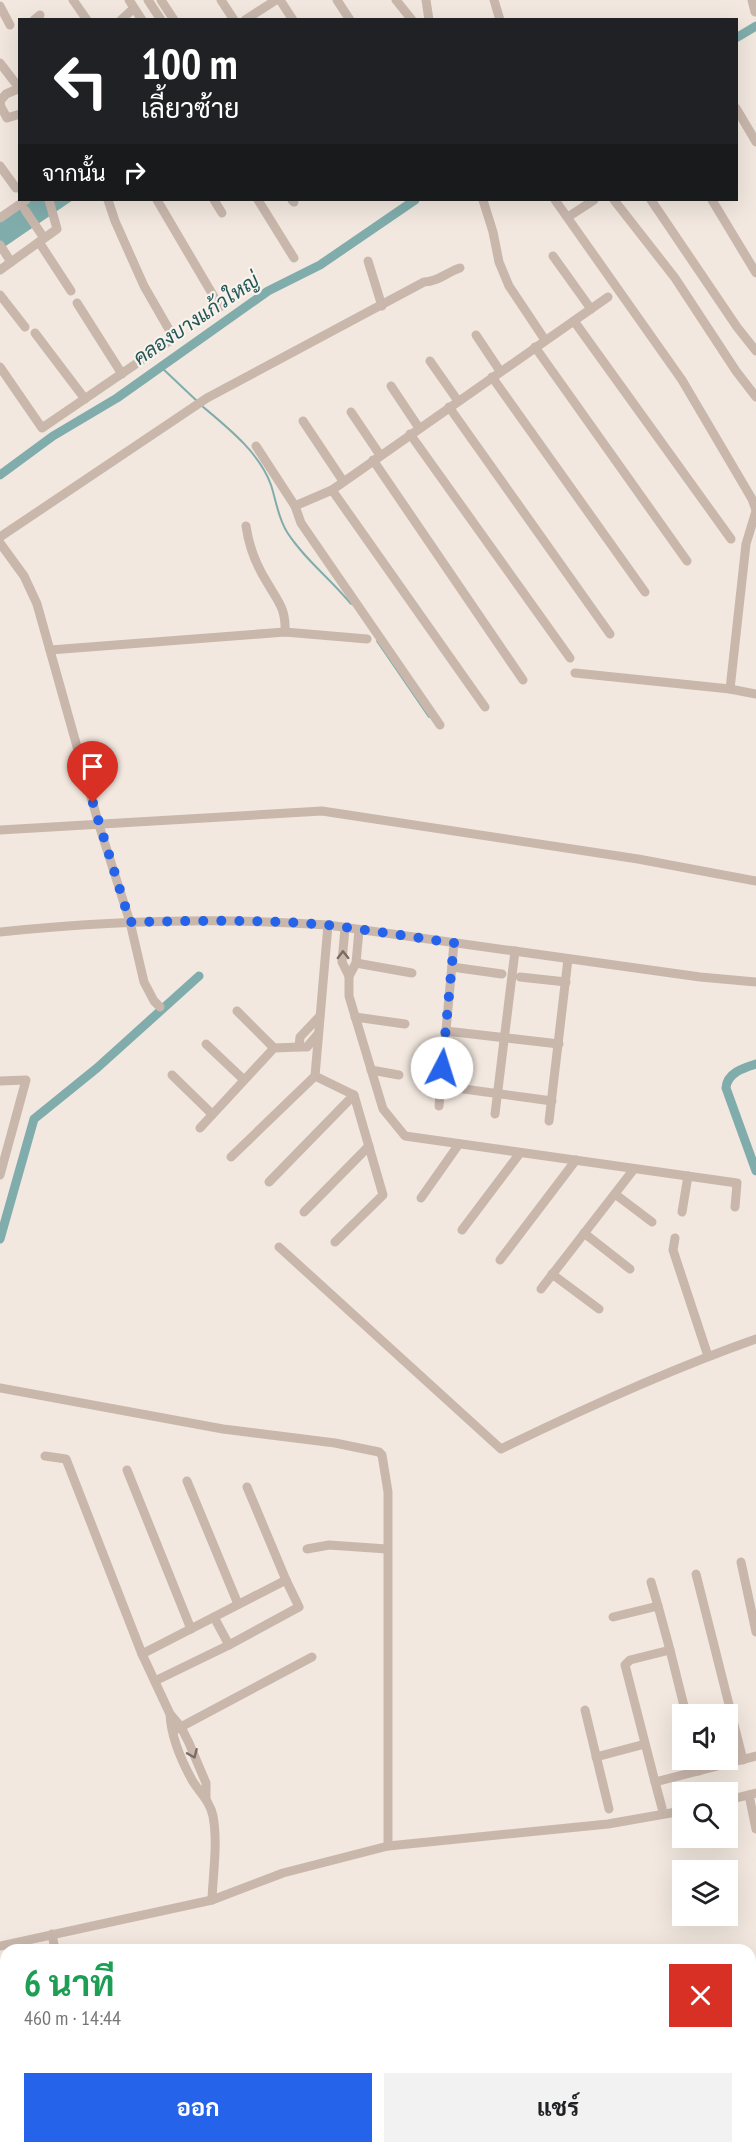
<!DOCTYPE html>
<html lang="th">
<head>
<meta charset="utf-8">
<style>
	body { margin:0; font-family:"PT Sans Narrow",Sarabun,sans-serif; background:#f2f2f2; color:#202124; height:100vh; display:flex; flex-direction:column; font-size:22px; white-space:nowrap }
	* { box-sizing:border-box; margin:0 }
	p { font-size:20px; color:#757577 }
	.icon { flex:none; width:33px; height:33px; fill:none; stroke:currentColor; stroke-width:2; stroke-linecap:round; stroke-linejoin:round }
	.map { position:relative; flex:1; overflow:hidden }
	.sheet { position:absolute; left:0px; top:1944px; width:756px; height:210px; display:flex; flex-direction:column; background:#fff; border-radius:18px 18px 0 0; box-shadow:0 6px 24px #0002 }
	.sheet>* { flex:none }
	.top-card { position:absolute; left:18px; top:18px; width:720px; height:183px; border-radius:0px; box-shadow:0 6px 24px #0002; background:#202124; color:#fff; overflow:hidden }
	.controls { position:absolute; left:672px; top:1704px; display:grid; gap:12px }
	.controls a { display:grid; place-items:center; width:66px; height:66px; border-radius:0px; background:#fff; box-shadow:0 6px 24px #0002; font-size:30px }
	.pin { position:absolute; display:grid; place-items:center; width:51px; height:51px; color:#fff; margin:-62px -26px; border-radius:50% 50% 50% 0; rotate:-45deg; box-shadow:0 0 6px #0007 }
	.pin .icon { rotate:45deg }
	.me { position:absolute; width:66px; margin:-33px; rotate:5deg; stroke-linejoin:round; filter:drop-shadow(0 0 4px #0008) }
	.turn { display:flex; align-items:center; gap:21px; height:126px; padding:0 24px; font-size:27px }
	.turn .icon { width:78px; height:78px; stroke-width:2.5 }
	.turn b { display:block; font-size:42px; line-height:51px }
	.then { display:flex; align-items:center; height:57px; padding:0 24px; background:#0003; gap:12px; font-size:22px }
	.round { display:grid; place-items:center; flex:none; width:63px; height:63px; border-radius:0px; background:#f2f2f2 }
	.summary { display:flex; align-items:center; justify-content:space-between; height:102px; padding:0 24px }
	h1 { font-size:36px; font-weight:700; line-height:45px; color:#1e9e55 }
	.cta { display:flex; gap:12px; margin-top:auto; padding:12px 24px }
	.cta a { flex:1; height:69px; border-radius:0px; background:#2563eb; color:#fff; font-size:24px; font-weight:700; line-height:69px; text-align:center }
	.cta a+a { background:#f2f2f2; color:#202124 }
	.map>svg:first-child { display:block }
</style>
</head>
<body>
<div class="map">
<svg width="756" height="2154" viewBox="0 0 756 2154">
	<rect width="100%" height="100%" fill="#f2e8df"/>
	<path fill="#80adac" d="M20,200H73L0,250V213Z"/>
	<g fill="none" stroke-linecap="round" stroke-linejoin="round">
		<g stroke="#80adac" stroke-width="2">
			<path d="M161,367L198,402"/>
			<path d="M202,406C227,427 260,453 271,485C276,500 278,518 287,532C304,559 331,579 351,604"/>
			<path d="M377,641L429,717"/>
		</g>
		<g stroke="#80adac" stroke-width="9">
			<path d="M736,38L756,26"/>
			<path d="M0,475L53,436L117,398L268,291L320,265L415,200"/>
			<path d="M756,1064C743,1068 727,1073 726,1088L756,1171"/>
			<path d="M0,1239L34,1119L97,1068L199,976"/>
		</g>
		<g stroke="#c9b7ac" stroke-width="9">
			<path d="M73,0L87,20"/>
			<path d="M129,0L142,20"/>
			<path d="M148,0L161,20"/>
			<path d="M161,0L174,20"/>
			<path d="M221,0L234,20"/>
			<path d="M280,0L293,20"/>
			<path d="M337,0L350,20"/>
			<path d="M396,0L412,20"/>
			<path d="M426,0L429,20"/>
			<path d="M494,0L500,20"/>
			<path d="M752,0L755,12"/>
			<path d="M0,6L10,25"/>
			<path d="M34,20L40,15"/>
			<path d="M121,20L134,8"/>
			<path d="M245,20L276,0"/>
			<path d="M0,63L20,89"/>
			<path d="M20,88L6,94L0,101L1,107L7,118L20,114"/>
			<path d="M736,108L756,142"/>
			<path d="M0,166L16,188"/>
			<path d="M157,200L220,307"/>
			<path d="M214,200L222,213"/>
			<path d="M258,200L294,258"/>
			<path d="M292,200L294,202"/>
			<path d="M483,200L493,232L499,262L509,286L545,340"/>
			<path d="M555,200L682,380L752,499L756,510"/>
			<path d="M614,200L675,278L736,371L756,397"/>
			<path d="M651,200L737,327L756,351"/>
			<path d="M712,200L756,273"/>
			<path d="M25,210L44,238"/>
			<path d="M571,215L594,200"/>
			<path d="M0,218L26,200"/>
			<path d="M39,242L71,291"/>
			<path d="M0,245L11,262"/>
			<path d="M553,256L591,309"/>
			<path d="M368,261L382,306"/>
			<path d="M0,270L57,229L49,200"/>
			<path d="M0,295L25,327"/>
			<path d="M77,303L122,374"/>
			<path d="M574,321L731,539"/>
			<path d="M35,333L85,399"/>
			<path d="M476,335L500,371"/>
			<path d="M535,347L687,561"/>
			<path d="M430,361L458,401"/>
			<path d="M0,367L42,428L171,340V333L144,286L115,221L108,200"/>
			<path d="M492,377L645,592"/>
			<path d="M391,386L419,428"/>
			<path d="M449,407L610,634"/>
			<path d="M351,412L380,455"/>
			<path d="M303,421L343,481"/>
			<path d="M410,434L570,658"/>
			<path d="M256,446L295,506L332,490L608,297"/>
			<path d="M373,460L523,680"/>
			<path d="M332,490L485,707"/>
			<path d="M295,506L301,523L440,725"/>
			<path d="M246,526C249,547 257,567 268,584C279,603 286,609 285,632"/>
			<path d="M0,537L207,398L424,282C438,282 447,272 460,268"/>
			<path d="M0,543L24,576L37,604L99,825L130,922L144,982L154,1001L160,1007"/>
			<path d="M50,650L285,632L367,639"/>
			<path d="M575,673L730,689L756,694"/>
			<path d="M730,689L746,544L756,511"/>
			<path d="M0,830L322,811L638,859L756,881"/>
			<path d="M345,928L342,962L349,976L356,963L359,930"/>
			<path d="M0,932C109,921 219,917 328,925L700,977L756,982"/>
			<path d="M356,963L412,973"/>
			<path d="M452,967L502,974"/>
			<path d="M349,976V996L383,1109L405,1136L737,1183L735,1207"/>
			<path d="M520,977L566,982"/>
			<path d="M237,1011L274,1048"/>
			<path d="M355,1017L405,1024"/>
			<path d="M446,1031L559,1044"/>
			<path d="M318,1034L307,1047H299L300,1037L320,1016"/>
			<path d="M206,1044L244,1080"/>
			<path d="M371,1070L399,1075"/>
			<path d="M172,1075L212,1114"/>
			<path d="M315,1076L354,1095L383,1195L335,1242"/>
			<path d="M0,1081L26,1080L0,1175"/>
			<path d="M441,1086L552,1101"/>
			<path d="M439,1106L454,943"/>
			<path d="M495,1114L515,951"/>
			<path d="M549,1121L568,959"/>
			<path d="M200,1128L274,1048L299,1047"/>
			<path d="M231,1157L315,1076L328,925"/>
			<path d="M269,1182L354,1095"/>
			<path d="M615,1194L652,1222"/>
			<path d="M421,1198L459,1144"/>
			<path d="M304,1212L369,1146"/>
			<path d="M682,1212L688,1176"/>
			<path d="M462,1230L520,1153"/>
			<path d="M584,1233L630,1269"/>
			<path d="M675,1238L673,1250L708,1356"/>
			<path d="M279,1247L501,1449C585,1408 668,1370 756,1339"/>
			<path d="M500,1260L576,1160"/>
			<path d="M552,1274L599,1309"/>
			<path d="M541,1289L634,1169"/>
			<path d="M0,1388L223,1429L335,1443L379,1452L382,1455L388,1492V1846"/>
			<path d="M45,1456L66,1459L142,1654"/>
			<path d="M127,1470L191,1629"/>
			<path d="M187,1481L238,1604"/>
			<path d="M307,1549L329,1545L387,1549"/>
			<path d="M741,1562L756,1632"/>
			<path d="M696,1574L743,1760"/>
			<path d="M651,1582L658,1606"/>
			<path d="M214,1617L286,1580"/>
			<path d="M613,1617L658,1606L670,1650"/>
			<path d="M155,1681L229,1645"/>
			<path d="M585,1710L609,1809"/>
			<path d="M170,1714C171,1736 181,1760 192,1780C199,1792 210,1801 213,1816C218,1843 213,1873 212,1900"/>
			<path d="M686,1714L670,1650L630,1660L625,1665L655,1782L756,1756"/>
			<path d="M177,1729L312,1657"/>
			<path d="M596,1757L645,1744"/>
			<path d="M696,1760L699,1771"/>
			<path d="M655,1782L662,1808"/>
			<path d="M749,1795L756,1829"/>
			<path d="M206,1798V1783L189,1743L181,1727L170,1714L142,1654L214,1617L229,1645L299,1607L286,1580L247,1487"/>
			<path d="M728,1800L756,1793"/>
			<path d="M52,1934L55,1950"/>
			<path d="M0,1946L212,1900L283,1873L388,1846L608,1824L682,1811"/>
			<path d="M750,2010L756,2008"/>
			<path d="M0,2041L6,2040"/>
			<path d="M750,2092L756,2091"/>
			<path d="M0,2096L1,2101"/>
			<path d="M27,2148L28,2154"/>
			<path d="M69,2148L70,2154"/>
			<path d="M94,2148L96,2154"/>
			<path d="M691,2148L693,2154"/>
			<path d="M647,2154L669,2148"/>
			<path d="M726,2154L749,2148"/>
		</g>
	</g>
	<defs><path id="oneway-chevron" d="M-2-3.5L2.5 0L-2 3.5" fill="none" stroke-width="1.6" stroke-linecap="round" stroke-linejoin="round" transform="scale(1.5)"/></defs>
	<g stroke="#796c64">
		<use href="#oneway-chevron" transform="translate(343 955) rotate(-91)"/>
		<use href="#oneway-chevron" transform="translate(193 1754) rotate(67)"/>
	</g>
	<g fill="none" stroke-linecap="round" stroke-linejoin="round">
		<path stroke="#2563eb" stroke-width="10" stroke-dasharray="0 18" d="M93,803L130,922C195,921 261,919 327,925C369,930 412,937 454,943L442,1068"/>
	</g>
	<g text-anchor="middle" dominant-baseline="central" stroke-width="4.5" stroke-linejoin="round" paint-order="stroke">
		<g font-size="20" font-style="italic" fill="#225757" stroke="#f9f2ec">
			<text transform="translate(196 319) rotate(-34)">คลองบางแก้วใหญ่</text>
		</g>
	</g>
</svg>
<div class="controls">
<a><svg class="icon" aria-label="sound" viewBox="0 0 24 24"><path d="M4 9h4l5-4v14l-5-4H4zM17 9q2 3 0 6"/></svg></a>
<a><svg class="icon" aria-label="search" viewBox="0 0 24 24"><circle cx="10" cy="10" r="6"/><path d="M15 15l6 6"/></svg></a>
<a><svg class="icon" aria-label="layers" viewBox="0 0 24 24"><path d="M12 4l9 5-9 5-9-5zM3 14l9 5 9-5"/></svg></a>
</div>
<div class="pin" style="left:93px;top:803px;background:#d93025"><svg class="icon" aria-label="arrive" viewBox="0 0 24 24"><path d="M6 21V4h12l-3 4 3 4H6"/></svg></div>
<svg class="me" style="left:442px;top:1068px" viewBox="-20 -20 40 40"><circle r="19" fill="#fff"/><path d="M0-13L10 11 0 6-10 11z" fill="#2563eb"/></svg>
<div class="top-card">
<div class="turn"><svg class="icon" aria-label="left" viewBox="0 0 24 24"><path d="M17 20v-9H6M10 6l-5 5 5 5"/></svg><div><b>100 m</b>เลี้ยวซ้าย</div></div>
<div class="then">จากนั้น<svg class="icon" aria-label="right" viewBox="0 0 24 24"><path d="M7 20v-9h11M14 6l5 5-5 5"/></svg></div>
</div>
<section class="sheet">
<div class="summary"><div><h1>6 นาที</h1><p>460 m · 14:44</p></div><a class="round" style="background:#d93025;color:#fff"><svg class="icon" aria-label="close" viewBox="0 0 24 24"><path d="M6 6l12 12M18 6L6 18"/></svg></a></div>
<div class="cta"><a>ออก</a><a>แชร์</a></div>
</section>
</div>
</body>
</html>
